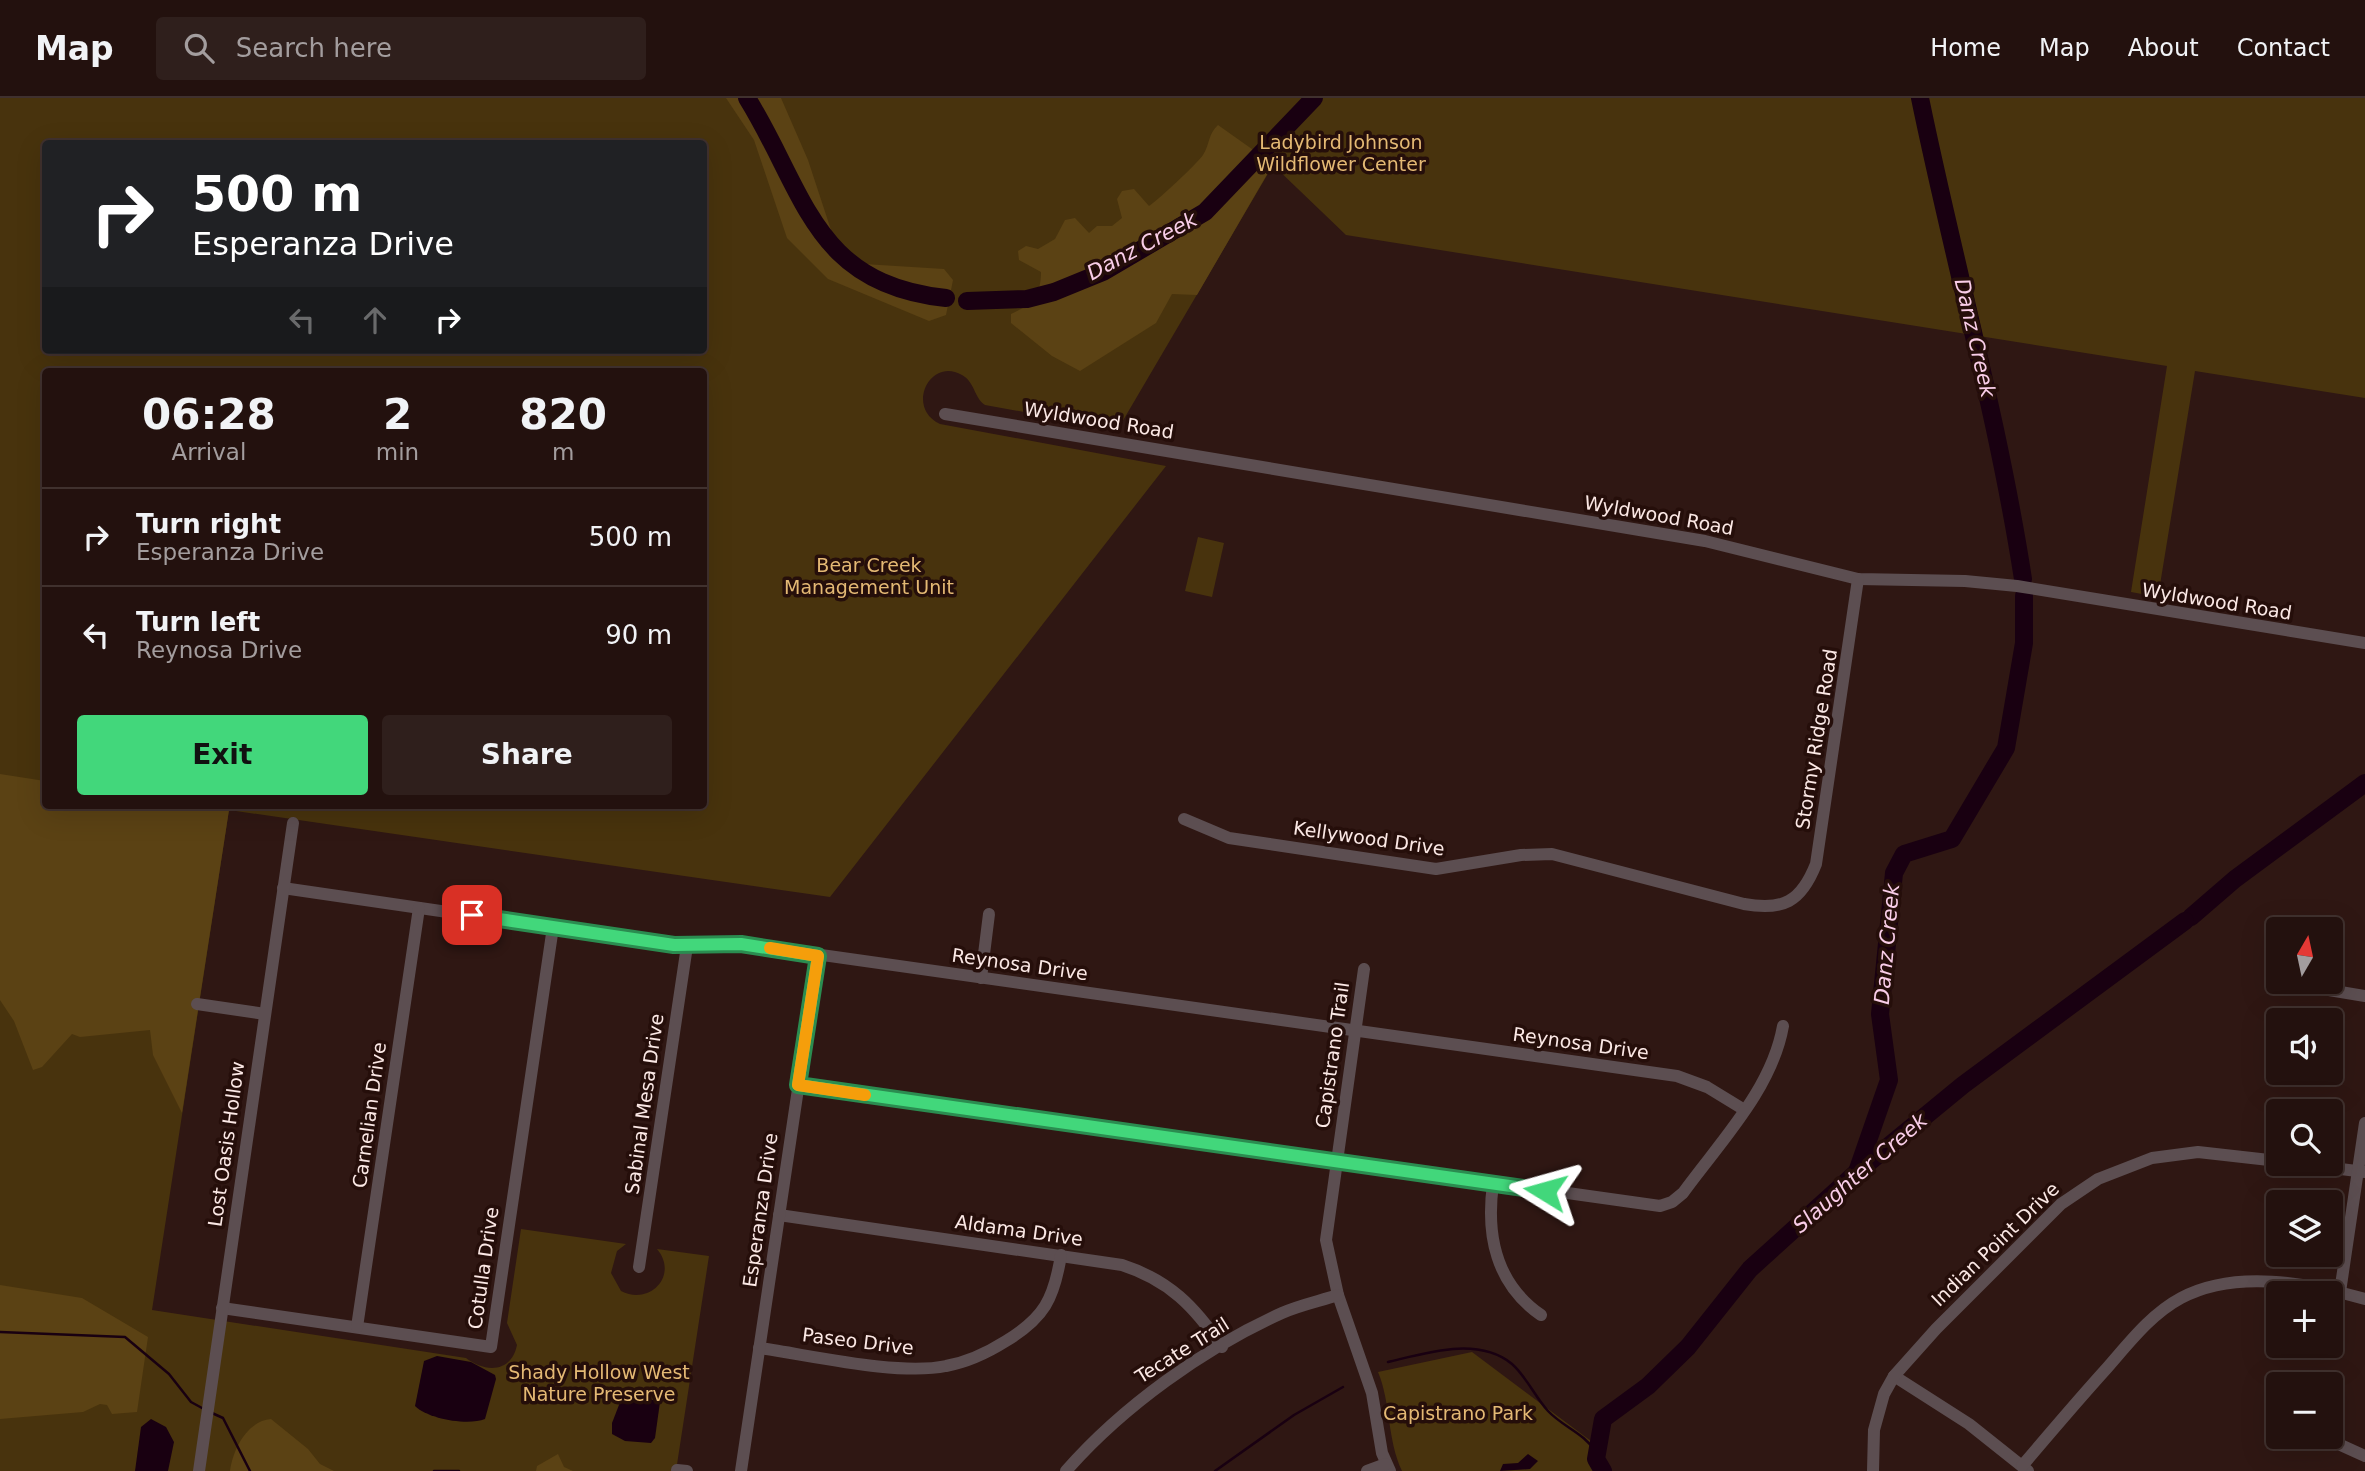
<!DOCTYPE html>
<html lang="en">
<head>
<meta charset="utf-8">
<style>
	body { margin:0; font-family:"DejaVu Sans",sans-serif; background:#2f1f1c; color:#f1f3f6; height:100vh; display:flex; flex-direction:column; font-size:26px; white-space:nowrap }
	* { box-sizing:border-box; margin:0 }
	p { font-size:23px; color:#a39d9e }
	.icon { flex:none; width:38px; height:38px; fill:none; stroke:currentColor; stroke-width:2; stroke-linecap:round; stroke-linejoin:round }
	.map { position:relative; flex:1; overflow:hidden }
	.drawer { position:absolute; left:42px; top:270px; width:665px; height:441px; display:flex; flex-direction:column; background:#23110e; border-radius:7px; box-shadow:0 7px 28px #0002,0 0 0 2px #40312e }
	.drawer>* { flex:none }
	.guide { position:absolute; left:42px; top:42px; width:665px; height:214px; border-radius:7px; box-shadow:0 7px 28px #0002,0 0 0 2px #40312e; background:#202124; color:#fff; overflow:hidden }
	.needle { width:46px; rotate:9deg }
	.buttons { position:absolute; left:2266px; top:819px; display:grid; gap:14px }
	.buttons a { display:grid; place-items:center; width:77px; height:77px; border-radius:7px; background:#23110e; box-shadow:0 7px 28px #0002,0 0 0 2px #40312e; font-size:35px }
	.pin { position:absolute; display:grid; place-items:center; width:60px; height:60px; color:#fff; margin:-30px; border-radius:14px; box-shadow:0 4px 10px #0006 }
	.me { position:absolute; width:77px; margin:-38px; rotate:278deg; stroke-linejoin:round; filter:drop-shadow(0 0 5px #0008) }
	.turn { display:flex; align-items:center; gap:24px; height:147px; padding:0 35px; font-size:32px }
	.turn .icon { width:91px; height:91px; stroke-width:2.5 }
	.turn b { display:block; font-size:49px; line-height:60px }
	.lanes { display:flex; align-items:center; height:66px; padding:0 35px; background:#0003; justify-content:center; gap:35px; direction:ltr }
	.lanes .off { opacity:.35 }
	.eta { display:flex; justify-content:space-evenly; align-items:center; height:119px; text-align:center }
	.eta b { font-size:42px; font-weight:800; line-height:49px }
	.cta { display:flex; gap:14px; margin-top:auto; padding:14px 35px }
	.cta a { flex:1; height:80px; border-radius:7px; background:#42d77b; color:#111; font-size:28px; font-weight:800; line-height:80px; text-align:center }
	.cta a+a { background:#2f1f1c; color:#f1f3f6 }
	ul { padding:0; list-style:none }
	li { display:flex; align-items:center; gap:21px; height:98px; padding:0 35px; border-top:2px solid #40312e }
	li div { flex:1 }
	li b { display:block; font-size:26px }
	li em { font-style:normal }
	header { display:flex; align-items:center; gap:42px; box-sizing:border-box; height:98px; padding:0 35px; background:#23110e; border-bottom:2px solid #40312e }
	header strong { font-size:33px }
	nav { display:flex; gap:38px; margin-inline-start:auto; font-size:24px }
	.search { width:490px; height:63px; background:#2f1f1c; display:flex; align-items:center; gap:18px; box-sizing:border-box; padding:0 24px; border-radius:7px; color:#a39d9e; font-size:26px }
	.map>svg:first-child { display:block }
</style>
</head>
<body>
<header>
<strong>Map</strong>
<div class="search"><svg class="icon" aria-label="search" viewBox="0 0 24 24"><circle cx="10" cy="10" r="6"/><path d="M15 15l6 6"/></svg>Search here</div>
<nav><a>Home</a><a>Map</a><a>About</a><a>Contact</a></nav>
</header>
<div class="map">
<svg width="2365" height="1373" viewBox="0 0 2365 1373">
	<rect width="100%" height="100%" fill="#2f1713"/>
	<g fill="#48330d" fill-rule="evenodd">
		<path d="M0,0H2365V300L2195,273L2158,499L2131,494L2167,268L1346,137L1273,67L1118,331L985,307C974,300 975,284 962,277C930,258 905,310 940,326L1166,368L830,799L229,712L152,1212L466,1260C484,1274 511,1276 517,1247L507,1225L521,1131L626,1146L617,1153L611,1175L621,1193C650,1208 679,1177 657,1151L709,1158L676,1373H0ZM46,46H704V252H46ZM46,273H704V707H46Z"/>
		<path d="M1198,439L1224,445L1212,499L1185,493Z"/>
		<path d="M1472,1254L1595,1346L1597,1373H1402C1387,1341 1391,1305 1378,1274Z"/>
	</g>
	<g fill="#5b4214">
		<path d="M726,0H781L808,62L831,132L843,151L864,166L944,171L953,182L946,217L929,223L828,181L787,140L754,42Z"/>
		<path d="M1218,27L1273,66L1197,197L1172,196L1156,225L1080,273L1052,258L1011,225V216C1031,207 1041,198 1041,174L1019,162L1018,153L1026,148L1038,151L1055,141L1065,122L1075,120L1089,135L1097,128H1112L1122,120L1117,101L1122,93L1134,91L1149,108C1157,103 1197,66 1203,57C1210,46 1208,36 1218,27Z"/>
		<path d="M0,676L45,683L46,707H197L229,712L182,1015L153,957L150,932L80,939L72,936L42,969L33,972L14,923L0,902Z"/>
		<path d="M0,1187L82,1200L148,1239L137,1314L112,1316L107,1307L100,1306L83,1314L0,1321Z"/>
		<path d="M271,1321L308,1351L320,1366L334,1373H230C233,1351 247,1323 271,1321Z"/>
		<path d="M558,1356L564,1369L573,1373H536L537,1368Z"/>
	</g>
	<g fill="#190011">
		<path d="M437,1258L471,1264L495,1277L496,1281L485,1321C468,1328 428,1321 415,1308L424,1263Z"/>
		<path d="M624,1294L660,1304L655,1340L651,1345L625,1343L612,1336V1325Z"/>
		<path d="M151,1321L166,1329L174,1344L168,1373H135L141,1329Z"/>
		<path d="M1528,1356L1538,1363L1530,1371L1500,1373L1503,1366L1518,1365Z"/>
	</g>
	<g fill="none" stroke-linecap="round" stroke-linejoin="round">
		<g stroke="#190011" stroke-width="2.5">
			<path d="M0,1234L125,1239L169,1276L191,1304L202,1310"/>
			<path d="M1388,1264C1426,1255 1478,1238 1512,1266C1526,1278 1535,1299 1548,1313C1563,1329 1584,1335 1596,1354"/>
			<path d="M212,1315L223,1320L250,1373"/>
			<path d="M434,1373H459"/>
			<path d="M1215,1373L1294,1317L1343,1289"/>
		</g>
		<g stroke="#190011" stroke-width="18">
			<path d="M747,0C806,95 813,186 946,200"/>
			<path d="M1920,0C1953,161 1998,319 2023,481"/>
			<path d="M967,203L1027,201L1054,194L1103,174L1205,114L1314,0"/>
			<path d="M2191,819L2235,781L2365,685"/>
			<path d="M1857,1074L1889,982L1880,916L1894,775L1904,756L1952,741L2006,650L2024,545V498"/>
			<path d="M1603,1373L1596,1361L1603,1321L1648,1288L1688,1249L1750,1171L1856,1075L1963,987L2185,823"/>
		</g>
		<g stroke="#5c4e51" stroke-width="12">
			<path d="M945,316L1705,443L1858,481L1965,483L2017,488L2365,545"/>
			<path d="M1184,721L1229,740L1436,771L1521,757L1552,756L1744,806C1783,813 1801,804 1816,766L1858,481"/>
			<path d="M283,790L674,847H751L1677,978L1707,989L1743,1011"/>
			<path d="M1364,871L1326,1142L1338,1197L1372,1295L1382,1355L1390,1373"/>
			<path d="M981,880L989,816"/>
			<path d="M2305,888L2365,898"/>
			<path d="M197,906L265,916"/>
			<path d="M798,987L1660,1108L1672,1104L1683,1095C1720,1044 1772,991 1783,928"/>
			<path d="M2301,1066L2365,1074"/>
			<path d="M1493,1086C1486,1137 1496,1186 1541,1217"/>
			<path d="M779,1117L1122,1167C1169,1182 1195,1209 1222,1249"/>
			<path d="M639,1169L687,848"/>
			<path d="M2340,1194L2365,1025"/>
			<path d="M222,1210L491,1249L553,829"/>
			<path d="M357,1229L419,810"/>
			<path d="M759,1250C810,1257 898,1278 946,1268C968,1264 987,1255 1006,1243C1044,1220 1054,1201 1061,1157"/>
			<path d="M1894,1278L1969,1326L2028,1373"/>
			<path d="M2323,1339L2365,1358"/>
			<path d="M2022,1368C2050,1335 2078,1302 2107,1270C2129,1245 2151,1216 2181,1200C2235,1171 2308,1185 2365,1201"/>
			<path d="M677,1372L687,1373"/>
			<path d="M199,1373L293,725"/>
			<path d="M741,1373L818,857"/>
			<path d="M1066,1373C1122,1309 1204,1250 1282,1215C1300,1207 1320,1203 1338,1197"/>
			<path d="M1367,1373L1386,1366"/>
			<path d="M1873,1373L1874,1332L1884,1296L1894,1278L1936,1231L2061,1106L2098,1081L2152,1060L2198,1054L2278,1063"/>
		</g>
	</g>
	<g fill="none" stroke-linecap="round" stroke-linejoin="round">
		<g stroke="#2b8c50" stroke-width="18">
			<path id="route" d="M472,817L674,847L741,846L818,858L798,987L1545,1093"/>
		</g>
		<use href="#route" stroke="#42d77b" stroke-width="12"/>
		<path stroke="#f59e0b" stroke-width="12" d="M770,850L818,858L798,987L865,997"/>
	</g>
	<g text-anchor="middle" dominant-baseline="central" stroke-width="7" stroke-linejoin="round" paint-order="stroke">
		<g font-size="19" fill="#e4b974" stroke="#250e0a">
			<text x="1341" y="44">Ladybird Johnson<tspan x="1341" dy="22">Wildflower Center</tspan></text>
			<text x="869" y="467">Bear Creek<tspan x="869" dy="22">Management Unit</tspan></text>
			<text x="599" y="1274">Shady Hollow West<tspan x="599" dy="22">Nature Preserve</tspan></text>
			<text x="1458" y="1315">Capistrano Park</text>
		</g>
		<g font-size="19" fill="#fbe8e5" stroke="#250e0a">
			<text transform="translate(1099 322) rotate(9)">Wyldwood Road</text>
			<text transform="translate(1659 417) rotate(10)">Wyldwood Road</text>
			<text transform="translate(2217 503) rotate(9)">Wyldwood Road</text>
			<text transform="translate(1816 641) rotate(-81)">Stormy Ridge Road</text>
			<text transform="translate(1369 740) rotate(8)">Kellywood Drive</text>
			<text transform="translate(1020 866) rotate(8)">Reynosa Drive</text>
			<text transform="translate(1581 945) rotate(8)">Reynosa Drive</text>
			<text transform="translate(1332 957) rotate(-82)">Capistrano Trail</text>
			<text transform="translate(644 1006) rotate(-82)">Sabinal Mesa Drive</text>
			<text transform="translate(369 1017) rotate(-82)">Carnelian Drive</text>
			<text transform="translate(226 1046) rotate(-82)">Lost Oasis Hollow</text>
			<text transform="translate(760 1112) rotate(-82)">Esperanza Drive</text>
			<text transform="translate(1019 1132) rotate(8)">Aldama Drive</text>
			<text transform="translate(1995 1146) rotate(-44)">Indian Point Drive</text>
			<text transform="translate(483 1170) rotate(-82)">Cotulla Drive</text>
			<text transform="translate(858 1243) rotate(7)">Paseo Drive</text>
			<text transform="translate(1182 1252) rotate(-32)">Tecate Trail</text>
		</g>
		<g font-size="21" font-style="italic" fill="#f9cde8" stroke="#250e0a">
			<text transform="translate(1142 148) rotate(-28)">Danz Creek</text>
			<text transform="translate(1975 240) rotate(77)">Danz Creek</text>
			<text transform="translate(1887 846) rotate(-85)">Danz Creek</text>
			<text transform="translate(1860 1075) rotate(-41)">Slaughter Creek</text>
		</g>
	</g>
</svg>
<div class="buttons">
<a><svg class="needle" viewBox="-14 -14 28 28"><path d="M0-13l5 13h-10z" fill="#e53935"/><path d="M0 13l5-13h-10z" fill="#a39d9e"/></svg></a>
<a><svg class="icon" aria-label="sound" viewBox="0 0 24 24"><path d="M4 9h4l5-4v14l-5-4H4zM17 9q2 3 0 6"/></svg></a>
<a><svg class="icon" aria-label="search" viewBox="0 0 24 24"><circle cx="10" cy="10" r="6"/><path d="M15 15l6 6"/></svg></a>
<a><svg class="icon" aria-label="layers" viewBox="0 0 24 24"><path d="M12 4l9 5-9 5-9-5zM3 14l9 5 9-5"/></svg></a>
<a>+</a>
<a>−</a>
</div>
<div class="pin" style="left:472px;top:817px;background:#d93025"><svg class="icon" aria-label="arrive" viewBox="0 0 24 24"><path d="M6 21V4h12l-3 4 3 4H6"/></svg></div>
<svg class="me" style="left:1545px;top:1093px" viewBox="-20 -20 40 40"><path d="M0-17L14 15 0 8-14 15z" fill="#42d77b" stroke="#fff" stroke-width="4"/></svg>
<div class="guide">
<div class="turn"><svg class="icon" aria-label="right" viewBox="0 0 24 24"><path d="M7 20v-9h11M14 6l5 5-5 5"/></svg><div><b>500 m</b>Esperanza Drive</div></div>
<div class="lanes"><svg class="icon off" aria-label="left" viewBox="0 0 24 24"><path d="M17 20v-9H6M10 6l-5 5 5 5"/></svg><svg class="icon off" aria-label="ahead" viewBox="0 0 24 24"><path d="M12 20V5M6 11l6-6 6 6"/></svg><svg class="icon" aria-label="right" viewBox="0 0 24 24"><path d="M7 20v-9h11M14 6l5 5-5 5"/></svg></div>
</div>
<section class="drawer">
<div class="eta">
<div><b>06:28</b><p>Arrival</p></div>
<div><b>2</b><p>min</p></div>
<div><b>820</b><p>m</p></div>
</div>
<ul>
<li><svg class="icon" aria-label="right" viewBox="0 0 24 24"><path d="M7 20v-9h11M14 6l5 5-5 5"/></svg><div><b>Turn right</b><p>Esperanza Drive</p></div><em>500 m</em></li>
<li><svg class="icon" aria-label="left" viewBox="0 0 24 24"><path d="M17 20v-9H6M10 6l-5 5 5 5"/></svg><div><b>Turn left</b><p>Reynosa Drive</p></div><em>90 m</em></li>
</ul>
<div class="cta"><a>Exit</a><a>Share</a></div>
</section>
</div>
</body>
</html>
